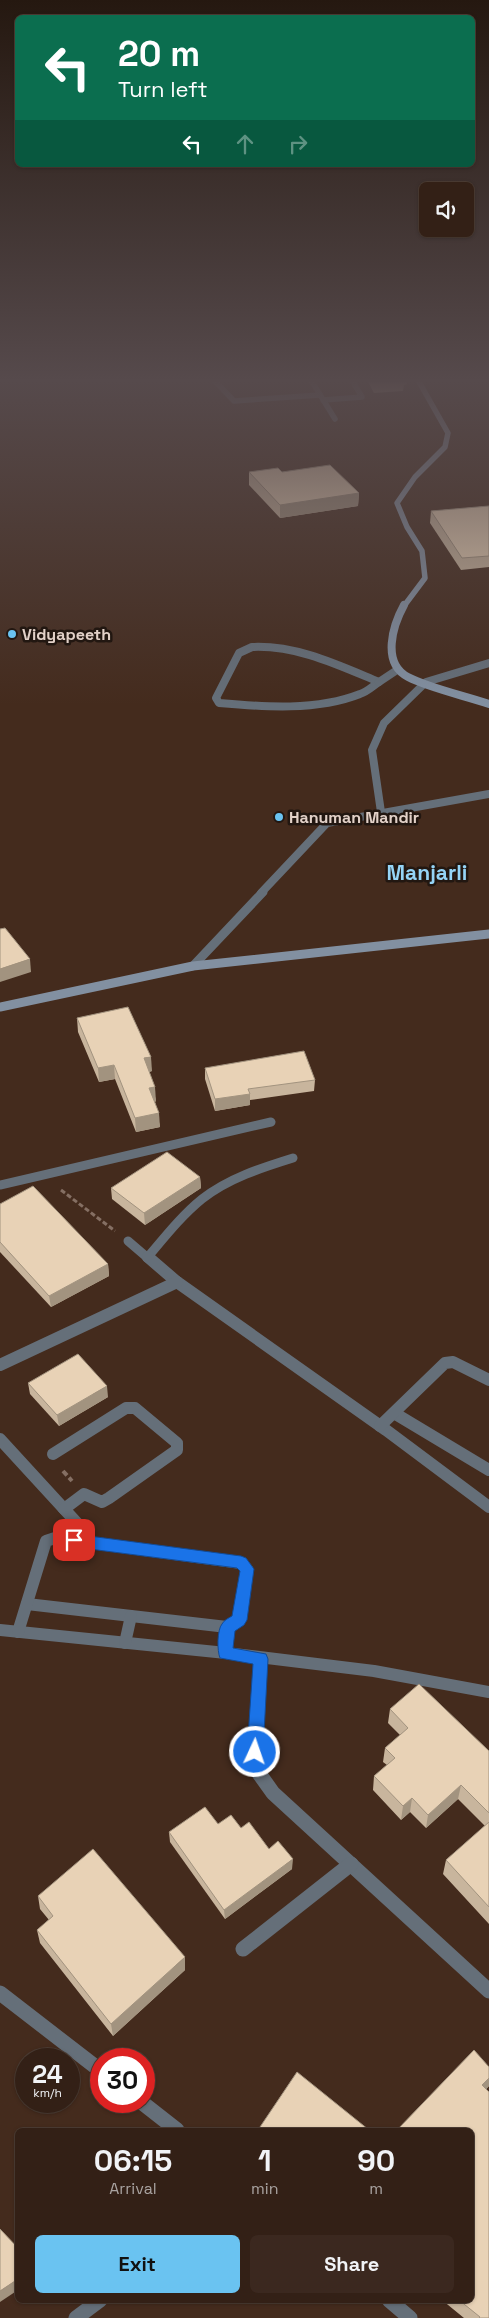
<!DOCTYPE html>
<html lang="en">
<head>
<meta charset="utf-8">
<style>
	body { margin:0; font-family:"Space Grotesk",sans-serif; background:#3b281f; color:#f1f3f6; height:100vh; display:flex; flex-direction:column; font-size:19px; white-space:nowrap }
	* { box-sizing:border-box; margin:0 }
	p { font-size:16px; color:#a9a3a1 }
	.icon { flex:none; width:28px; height:28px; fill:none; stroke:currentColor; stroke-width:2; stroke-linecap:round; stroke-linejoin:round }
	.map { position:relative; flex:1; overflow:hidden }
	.details { position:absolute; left:15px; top:2128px; width:459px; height:175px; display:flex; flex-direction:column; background:#332016; border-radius:8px; box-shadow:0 1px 4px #0004,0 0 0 1px #4e3e35 }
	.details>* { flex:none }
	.hud { position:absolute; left:15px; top:15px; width:460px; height:152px; border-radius:8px; box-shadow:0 1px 4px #0004,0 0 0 1px #4e3e35; background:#0b6e4f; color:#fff; overflow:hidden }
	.tools { position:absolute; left:419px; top:182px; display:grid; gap:10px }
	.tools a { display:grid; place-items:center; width:55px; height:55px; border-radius:8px; background:#332016; box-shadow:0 1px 4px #0004,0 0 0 1px #4e3e35; font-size:25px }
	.speed { position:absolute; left:15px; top:2048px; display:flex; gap:10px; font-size:25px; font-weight:700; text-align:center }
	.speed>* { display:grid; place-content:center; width:65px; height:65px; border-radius:50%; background:#332016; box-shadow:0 1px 4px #0004,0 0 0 1px #4e3e35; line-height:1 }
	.speed small { font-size:12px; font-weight:400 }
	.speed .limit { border:8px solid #d22; background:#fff; color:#111 }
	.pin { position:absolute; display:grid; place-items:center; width:42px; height:42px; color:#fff; margin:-21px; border-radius:10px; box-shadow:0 2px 8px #0006 }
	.me { position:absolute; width:55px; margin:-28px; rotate:3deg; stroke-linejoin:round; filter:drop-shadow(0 0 4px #0008) }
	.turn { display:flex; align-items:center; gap:18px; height:105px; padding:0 20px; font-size:22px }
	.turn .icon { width:65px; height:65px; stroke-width:2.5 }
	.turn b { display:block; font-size:35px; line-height:42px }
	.lanes { display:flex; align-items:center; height:48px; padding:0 20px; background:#0003; justify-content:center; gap:25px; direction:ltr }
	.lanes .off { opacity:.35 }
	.eta { display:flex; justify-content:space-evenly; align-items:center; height:85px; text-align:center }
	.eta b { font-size:30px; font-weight:600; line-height:35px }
	.action { display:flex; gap:10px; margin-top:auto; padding:10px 20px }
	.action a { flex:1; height:58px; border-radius:8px; background:#6ac3f1; color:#111; font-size:20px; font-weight:600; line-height:58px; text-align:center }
	.action a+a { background:#3b281f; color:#f1f3f6 }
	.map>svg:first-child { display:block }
</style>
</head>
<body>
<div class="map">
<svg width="489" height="2318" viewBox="0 0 489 2318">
	<rect width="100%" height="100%" fill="#442b1d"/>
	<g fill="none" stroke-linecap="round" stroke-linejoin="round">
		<path stroke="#856f63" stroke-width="3" stroke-dasharray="5 2.5" stroke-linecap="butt" d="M61,1190L115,1231"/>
		<path stroke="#856f63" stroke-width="4" stroke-dasharray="6 3" stroke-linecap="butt" d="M63,1471L72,1481"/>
		<g stroke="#656f79" stroke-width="5.5">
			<path d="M214,380L234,401L320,395"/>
			<path d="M311,380L335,419"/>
			<path d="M323,400L362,397L352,380"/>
		</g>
		<g stroke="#656f79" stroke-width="8">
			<path d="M252,647C297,645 338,665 379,682C373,686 367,692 360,694C317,711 264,707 219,703L216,698L239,653Z"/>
			<path d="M379,682L397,670"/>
			<path d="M381,812L372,750L384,723L426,682L489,663"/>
			<path d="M261,893L327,823L489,794"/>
		</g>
		<g stroke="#656f79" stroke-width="9">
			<path d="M193,966L263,892"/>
			<path d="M0,1185L271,1122"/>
			<path d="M128,1241L149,1259"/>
			<path d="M147,1258C164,1238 181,1216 202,1199C229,1178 261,1168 293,1158"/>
		</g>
		<g stroke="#656f79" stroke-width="12">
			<path d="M148,1257L177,1282L386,1430L489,1507"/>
			<path d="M0,1365L177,1282"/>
			<path d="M394,1413L489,1470"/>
			<path d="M380,1426L445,1363L453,1362L489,1380"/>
			<path d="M0,1439L77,1523"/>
			<path d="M53,1454L126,1408H135L177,1443V1450L109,1498L102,1502L84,1494L64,1509"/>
			<path d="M27,1604L227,1627"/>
			<path d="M0,1630L226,1653L374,1671L489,1692"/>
			<path d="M18,1632L46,1541L55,1538L241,1563L247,1569L239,1620L227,1627L226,1653"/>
			<path d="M125,1643L131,1616"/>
			<path d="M257,1725L261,1659"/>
		</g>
		<g stroke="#656f79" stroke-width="15">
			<path d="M257,1723L255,1752L258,1772L273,1793L489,1991"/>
			<path d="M243,1949L351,1864"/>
			<path d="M0,1993L101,2071"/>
			<path d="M140,2101L177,2130"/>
			<path d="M389,2300L410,2318"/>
			<path d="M76,2318L100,2300"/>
		</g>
		<path stroke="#8290a1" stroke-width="5.5" d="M404,606L425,578L422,551L407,527L397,503L415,477L445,447L448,433L418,380"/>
		<path stroke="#8290a1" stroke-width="8" d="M404,605C393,625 381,663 408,677C429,688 466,696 489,704"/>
		<path stroke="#8290a1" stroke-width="9" d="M0,1007L193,966L489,934"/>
	</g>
	<g fill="#c8b59d">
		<path d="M367,380H407V384L404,385L403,391L374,393Z"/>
		<path d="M249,472H282L359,493L358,506L280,518L249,485Z"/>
		<path d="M489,506V567L461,570L430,523L431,511Z"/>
		<path d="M77,1018L152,1071L149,1072L156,1101L155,1102L160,1127L136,1132L115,1079L99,1082L78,1032Z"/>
		<path d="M205,1068L315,1080L314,1091L250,1100V1105L215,1111L205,1079Z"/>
		<path d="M200,1177L201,1188L145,1225L112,1199L111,1188Z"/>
		<path d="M0,1204L108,1264L109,1276L51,1307L0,1252Z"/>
		<path d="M28,1383L108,1397L59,1426L30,1394Z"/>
		<path d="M390,1709L489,1751V1924L443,1874L446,1860L485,1826L458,1799L426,1828L410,1812L401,1820L373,1790L374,1776L387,1765L383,1762L385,1748L400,1735L388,1723Z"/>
		<path d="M218,1824L241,1828L269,1849L292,1869L225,1919L170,1842L169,1832Z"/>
		<path d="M38,1896L185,1970L113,2036L40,1943L37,1930L49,1920L40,1909Z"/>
		<path d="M489,2067V2086L486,2089L489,2318H464L442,2300H471V2130Z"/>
	</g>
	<g fill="#a2937f">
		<path d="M359,493L358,506L280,518V505Z"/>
		<path d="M30,959L31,972L0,982V969Z"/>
		<path d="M151,1057L152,1071L145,1073L144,1058Z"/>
		<path d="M114,1065L115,1079L99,1082L98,1068Z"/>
		<path d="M155,1087L156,1101L150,1102L149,1088Z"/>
		<path d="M250,1094V1105L215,1111V1099Z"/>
		<path d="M159,1113L160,1127L136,1132L135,1118Z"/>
		<path d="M200,1177L201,1188L145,1225L144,1213Z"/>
		<path d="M108,1264L109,1276L51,1307L49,1296Z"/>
		<path d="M107,1386L108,1397L59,1426L57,1415Z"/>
		<path d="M461,1785L458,1799L426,1828L428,1815Z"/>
		<path d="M412,1798L410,1812L401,1820L403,1806Z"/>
		<path d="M293,1859L292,1869L225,1919L224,1910Z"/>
		<path d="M185,1957V1970L113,2036L111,2024Z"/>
		<path d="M489,2078V2086L478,2099L482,2085Z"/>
		<path d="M18,2279V2290L0,2302V2291Z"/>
	</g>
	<g fill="#e8d2b6" stroke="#a2937f">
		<path d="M373,380H404V381L375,382Z"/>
		<path d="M330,465L359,493L280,505L249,472L278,468L282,472Z"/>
		<path d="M489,506V556L462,558L431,511Z"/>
		<path d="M5,928L30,959L0,969V929Z"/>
		<path d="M128,1007L151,1057L144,1058L155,1087L149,1088L159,1113L135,1118L114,1065L98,1068L77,1018Z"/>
		<path d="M304,1051L315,1080L248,1089L250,1094L215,1099L205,1068Z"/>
		<path d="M167,1152L200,1177L144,1213L111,1188Z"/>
		<path d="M33,1186L108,1264L49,1296L0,1242V1204Z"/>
		<path d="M78,1354L107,1386L57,1415L28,1383Z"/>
		<path d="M419,1684L489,1751V1813L461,1785L428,1815L412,1798L403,1806L374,1776L395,1758L385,1748L408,1728L390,1709Z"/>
		<path d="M205,1807L218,1824L231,1815L241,1828L249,1822L269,1849L278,1841L293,1859L224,1910L169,1832Z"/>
		<path d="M489,1822V1907L446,1860Z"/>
		<path d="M93,1849L185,1957L111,2024L37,1930L53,1916L38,1896Z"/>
		<path d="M474,2050L489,2067V2078L482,2085L489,2092V2318H479L480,2317L459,2300H471V2130H397Z"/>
		<path d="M297,2072L369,2130H258Z"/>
		<path d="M0,2229L18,2248V2279L0,2291Z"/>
	</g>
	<linearGradient id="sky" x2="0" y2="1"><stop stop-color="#251810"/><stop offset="0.54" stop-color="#564a4c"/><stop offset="1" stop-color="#564a4c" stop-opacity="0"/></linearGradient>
	<rect width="489" height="705" fill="url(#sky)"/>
	<path fill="#1a73e8" stroke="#114b97" d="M74,1534L241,1556L246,1558L254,1569L247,1620L244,1625L235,1631L233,1648L266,1654L268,1659L263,1752L261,1757L255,1760L250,1757L247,1752L253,1664L220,1658C217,1651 217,1630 222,1624C224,1620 229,1618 232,1616L240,1571L237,1568L74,1547L69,1545L66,1540L69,1536Z"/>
	<g fill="#6ac3f1" stroke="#221711" stroke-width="2">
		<circle cx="12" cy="634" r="5"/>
		<circle cx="279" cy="817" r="5"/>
	</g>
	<g text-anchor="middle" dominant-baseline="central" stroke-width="5" stroke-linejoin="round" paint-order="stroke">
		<g font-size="16" font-weight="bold" fill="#e2d1c8" stroke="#221711" text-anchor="start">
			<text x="22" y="634">Vidyapeeth</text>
			<text x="289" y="817">Hanuman Mandir</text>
		</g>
		<g font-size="21" font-weight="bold" fill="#95d4f6" stroke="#221711">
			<text x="427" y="872">Manjarli</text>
		</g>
	</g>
</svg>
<div class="tools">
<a><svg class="icon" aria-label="sound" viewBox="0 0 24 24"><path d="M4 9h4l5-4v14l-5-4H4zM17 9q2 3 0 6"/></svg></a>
</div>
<div class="speed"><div>24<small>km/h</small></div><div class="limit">30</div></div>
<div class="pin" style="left:74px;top:1540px;background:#d93025"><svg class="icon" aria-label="arrive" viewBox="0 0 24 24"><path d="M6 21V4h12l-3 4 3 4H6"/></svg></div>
<svg class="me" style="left:255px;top:1752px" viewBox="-20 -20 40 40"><circle r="17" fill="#1a73e8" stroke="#fff" stroke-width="3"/><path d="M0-11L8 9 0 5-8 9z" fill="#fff"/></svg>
<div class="hud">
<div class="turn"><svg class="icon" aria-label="left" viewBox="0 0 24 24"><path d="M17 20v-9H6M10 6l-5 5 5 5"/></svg><div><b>20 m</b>Turn left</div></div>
<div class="lanes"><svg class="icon" aria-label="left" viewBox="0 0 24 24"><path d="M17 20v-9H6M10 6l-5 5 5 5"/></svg><svg class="icon off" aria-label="ahead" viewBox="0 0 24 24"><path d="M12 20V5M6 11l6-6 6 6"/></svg><svg class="icon off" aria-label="right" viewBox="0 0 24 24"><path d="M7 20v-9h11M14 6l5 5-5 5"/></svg></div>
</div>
<section class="details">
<div class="eta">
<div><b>06:15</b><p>Arrival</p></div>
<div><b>1</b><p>min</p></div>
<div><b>90</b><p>m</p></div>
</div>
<div class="action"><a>Exit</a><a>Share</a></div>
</section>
</div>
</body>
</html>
